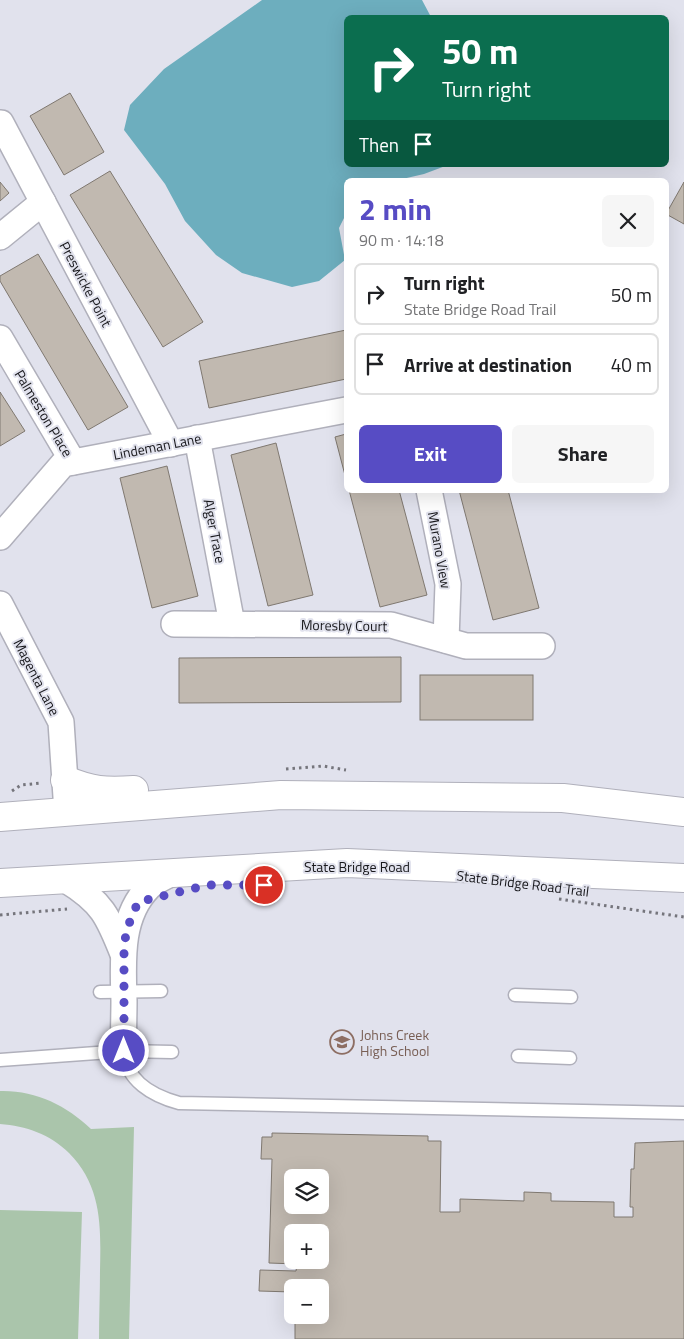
<!DOCTYPE html>
<html lang="en">
<head>
<meta charset="utf-8">
<style>
	body { margin:0; font-family:"Titillium Web",sans-serif; background:#f6f6f6; color:#202124; height:100vh; display:flex; flex-direction:column; font-size:19px; white-space:nowrap }
	* { box-sizing:border-box; margin:0 }
	p { font-size:16px; color:#757577 }
	.icon { flex:none; width:28px; height:28px; fill:none; stroke:currentColor; stroke-width:2; stroke-linecap:round; stroke-linejoin:round }
	.map { position:relative; flex:1; overflow:hidden }
	.sheet { position:absolute; left:344px; top:178px; width:325px; height:315px; display:flex; flex-direction:column; background:#fff; border-radius:8px; box-shadow:0 5px 20px #0002 }
	.sheet>* { flex:none }
	.top-card { position:absolute; left:344px; top:15px; width:325px; height:152px; border-radius:8px; box-shadow:0 5px 20px #0002; background:#0b6e4f; color:#fff; overflow:hidden }
	.fabs { position:absolute; left:284px; top:1169px; display:grid; gap:10px }
	.fabs a { display:grid; place-items:center; width:45px; height:45px; border-radius:8px; background:#fff; box-shadow:0 5px 20px #0002; font-size:25px }
	.pin { position:absolute; display:grid; place-items:center; width:42px; height:42px; color:#fff; margin:-21px; border:2px solid #fff; border-radius:50%; box-shadow:0 1px 5px #0007 }
	.me { position:absolute; width:55px; margin:-28px; rotate:0deg; stroke-linejoin:round; filter:drop-shadow(0 0 4px #0008) }
	.turn { display:flex; align-items:center; gap:18px; height:105px; padding:0 15px; font-size:22px }
	.turn .icon { width:65px; height:65px; stroke-width:2.5 }
	.turn b { display:block; font-size:35px; line-height:42px }
	.then { display:flex; align-items:center; height:48px; padding:0 15px; background:#0003; gap:10px; font-size:19px }
	.round { display:grid; place-items:center; flex:none; width:52px; height:52px; border-radius:8px; background:#f6f6f6 }
	.headline { display:flex; align-items:center; justify-content:space-between; height:85px; padding:0 15px }
	h1 { font-size:30px; font-weight:700; line-height:38px; color:#574cc4 }
	.button { display:flex; gap:10px; margin-top:auto; padding:10px 15px }
	.button a { flex:1; height:58px; border-radius:8px; background:#574cc4; color:#fff; font-size:20px; font-weight:700; line-height:58px; text-align:center }
	.button a+a { background:#f6f6f6; color:#202124 }
	ul { padding:0; list-style:none }
	li { display:flex; align-items:center; gap:15px; height:62px; margin:0 10px 8px; padding:0 5px; border:2px solid #e0e0e0; border-radius:8px }
	li div { flex:1 }
	li b { display:block; font-size:19px }
	li em { font-style:normal }
	.map>svg:first-child { display:block }
</style>
</head>
<body>
<div class="map">
<svg width="684" height="1339" viewBox="0 0 684 1339">
	<rect width="100%" height="100%" fill="#e1e2ed"/>
	<g fill="#aac5ab">
		<path d="M0,1091C35,1090 66,1105 91,1129L134,1127L129,1339H99C99,1316 100,1293 100,1270C101,1227 102,1186 69,1153C50,1134 26,1126 0,1124Z"/>
		<path d="M0,1210L82,1212L78,1339H0Z"/>
	</g>
	<path fill="#6daebe" d="M262,0H422L431,17L346,18V165H448L424,174L398,180H346V214L339,228L345,260L319,281L292,287L242,273L216,255L185,221L165,184L124,130L130,105L164,69Z"/>
	<g fill="#c1b9b0" stroke="#7f7870" fill-rule="evenodd">
		<path d="M70,93L104,152L64,175L30,116Z"/>
		<path d="M110,171L203,322L163,347L70,195Z"/>
		<path d="M0,182L9,193L0,201Z"/>
		<path d="M684,182V224L666,214Z"/>
		<path d="M38,254L128,407L88,430L0,281V276Z"/>
		<path d="M346,330V379L209,408L199,361Z"/>
		<path d="M0,392L25,431L0,446Z"/>
		<path d="M346,434V479L335,437Z"/>
		<path d="M276,443L313,595L268,606L231,455Z"/>
		<path d="M167,466L198,596L152,608L120,478Z"/>
		<path d="M349,490H399L427,595L380,607Z"/>
		<path d="M459,490H508L539,608L493,620Z"/>
		<path d="M401,657V702L179,703V658Z"/>
		<rect x="420" y="675" width="113" height="45"/>
		<path d="M272,1133L428,1136V1141H441L440,1212H460V1199L524,1201V1192L551,1193V1201L614,1202V1217H633V1207H630L631,1169H634L635,1143L684,1141V1339H295V1315H320V1288H292V1292L259,1291L260,1270L296,1271L297,1264L269,1263L272,1159H261L262,1137H272ZM292,1178H320V1205H292ZM292,1232H320V1260H292Z"/>
	</g>
	<g fill="none" stroke-linecap="round" stroke-linejoin="round">
		<g stroke="#b0b0bb" stroke-width="15">
			<g id="service">
				<path d="M100,992L161,991"/>
				<path d="M515,995L571,997"/>
				<path d="M124,1051C126,1081 153,1096 179,1103L684,1113"/>
				<path d="M518,1056L570,1058"/>
				<path d="M0,1060L124,1051L172,1052"/>
			</g>
		</g>
		<g stroke="#b0b0bb" stroke-width="28">
			<g id="minor">
				<path d="M1,123L171,444"/>
				<path d="M0,237L43,202"/>
				<path d="M0,338L73,462"/>
				<path d="M197,438L232,624"/>
				<path d="M429,490L448,584L446,640"/>
				<path d="M0,537L63,464L346,410"/>
				<path d="M0,604L61,722L67,812"/>
				<path d="M174,624L391,625L466,646H542"/>
				<path d="M66,880C102,902 108,916 123,954"/>
				<path d="M124,1051C123,1034 124,1018 124,1001C123,963 119,917 149,887C155,881 165,877 172,873"/>
			</g>
		</g>
		<g stroke="#b0b0bb" stroke-width="30">
			<g id="trunk">
				<path d="M65,780C92,791 105,792 134,790"/>
				<path d="M0,817L281,795L563,798L684,812"/>
				<path d="M0,883L347,863L684,878"/>
			</g>
		</g>
		<g stroke="#75757c" stroke-width="3" stroke-dasharray="2.5 4" stroke-linecap="butt">
			<path d="M286,769L323,766L346,770"/>
			<path d="M12,791L21,785L41,783"/>
			<path d="M559,899L684,917"/>
			<path d="M0,915L67,909"/>
		</g>
		<use href="#service" stroke="#fff" stroke-width="12"/>
		<use href="#minor" stroke="#fff" stroke-width="25"/>
		<use href="#trunk" stroke="#fff" stroke-width="28"/>
	</g>
	<g fill="none" stroke-linecap="round" stroke-linejoin="round">
		<path stroke="#574cc4" stroke-width="9" stroke-dasharray="0 16.2" d="M124,1051V954L126,931L138,902L208,885H264"/>
	</g>
	<defs>
		<g id="school-ring" transform="scale(1.25)"><circle r="9.5" fill="#e1e2ed" stroke="#8d6e63" stroke-width="1.5"/><path d="M0-5L7-2L0 1L-7-2ZM-4 1L0 2.5L4 1V4Q0 6-4 4Z" fill="#8d6e63"/></g>
	</defs>
	<g fill-rule="evenodd">
		<use href="#school-ring" x="342" y="1042"/>
	</g>
	<g text-anchor="middle" dominant-baseline="central" stroke-width="4" stroke-linejoin="round" paint-order="stroke">
		<g font-size="14" fill="#18181c" stroke="#e1e2ed">
			<text transform="translate(86 284) rotate(62)">Preswicke Point</text>
			<text transform="translate(44 413) rotate(59)">Palmeston Place</text>
			<text transform="translate(157 446) rotate(-11)">Lindeman Lane</text>
			<text transform="translate(215 531) rotate(79)">Alger Trace</text>
			<text transform="translate(440 550) rotate(80)">Murano View</text>
			<text transform="translate(344 625) rotate(1)">Moresby Court</text>
			<text transform="translate(37 677) rotate(63)">Magenta Lane</text>
			<text x="357" y="866">State Bridge Road</text>
			<text transform="translate(523 883) rotate(7)">State Bridge Road Trail</text>
		</g>
		<g font-size="14" fill="#785e54" stroke="#e1e2ed" text-anchor="start">
			<text x="360" y="1034">Johns Creek<tspan x="360" dy="16">High School</tspan></text>
		</g>
	</g>
</svg>
<div class="fabs">
<a><svg class="icon" aria-label="layers" viewBox="0 0 24 24"><path d="M12 4l9 5-9 5-9-5zM3 14l9 5 9-5"/></svg></a>
<a>+</a>
<a>−</a>
</div>
<div class="pin" style="left:264px;top:885px;background:#d93025"><svg class="icon" aria-label="arrive" viewBox="0 0 24 24"><path d="M6 21V4h12l-3 4 3 4H6"/></svg></div>
<svg class="me" style="left:124px;top:1051px" viewBox="-20 -20 40 40"><circle r="17" fill="#574cc4" stroke="#fff" stroke-width="3"/><path d="M0-11L8 9 0 5-8 9z" fill="#fff"/></svg>
<div class="top-card">
<div class="turn"><svg class="icon" aria-label="right" viewBox="0 0 24 24"><path d="M7 20v-9h11M14 6l5 5-5 5"/></svg><div><b>50 m</b>Turn right</div></div>
<div class="then">Then<svg class="icon" aria-label="arrive" viewBox="0 0 24 24"><path d="M6 21V4h12l-3 4 3 4H6"/></svg></div>
</div>
<section class="sheet">
<div class="headline"><div><h1>2 min</h1><p>90 m · 14:18</p></div><a class="round"><svg class="icon" aria-label="close" viewBox="0 0 24 24"><path d="M6 6l12 12M18 6L6 18"/></svg></a></div>
<ul>
<li><svg class="icon" aria-label="right" viewBox="0 0 24 24"><path d="M7 20v-9h11M14 6l5 5-5 5"/></svg><div><b>Turn right</b><p>State Bridge Road Trail</p></div><em>50 m</em></li>
<li><svg class="icon" aria-label="arrive" viewBox="0 0 24 24"><path d="M6 21V4h12l-3 4 3 4H6"/></svg><div><b>Arrive at destination</b></div><em>40 m</em></li>
</ul>
<div class="button"><a>Exit</a><a>Share</a></div>
</section>
</div>
</body>
</html>
